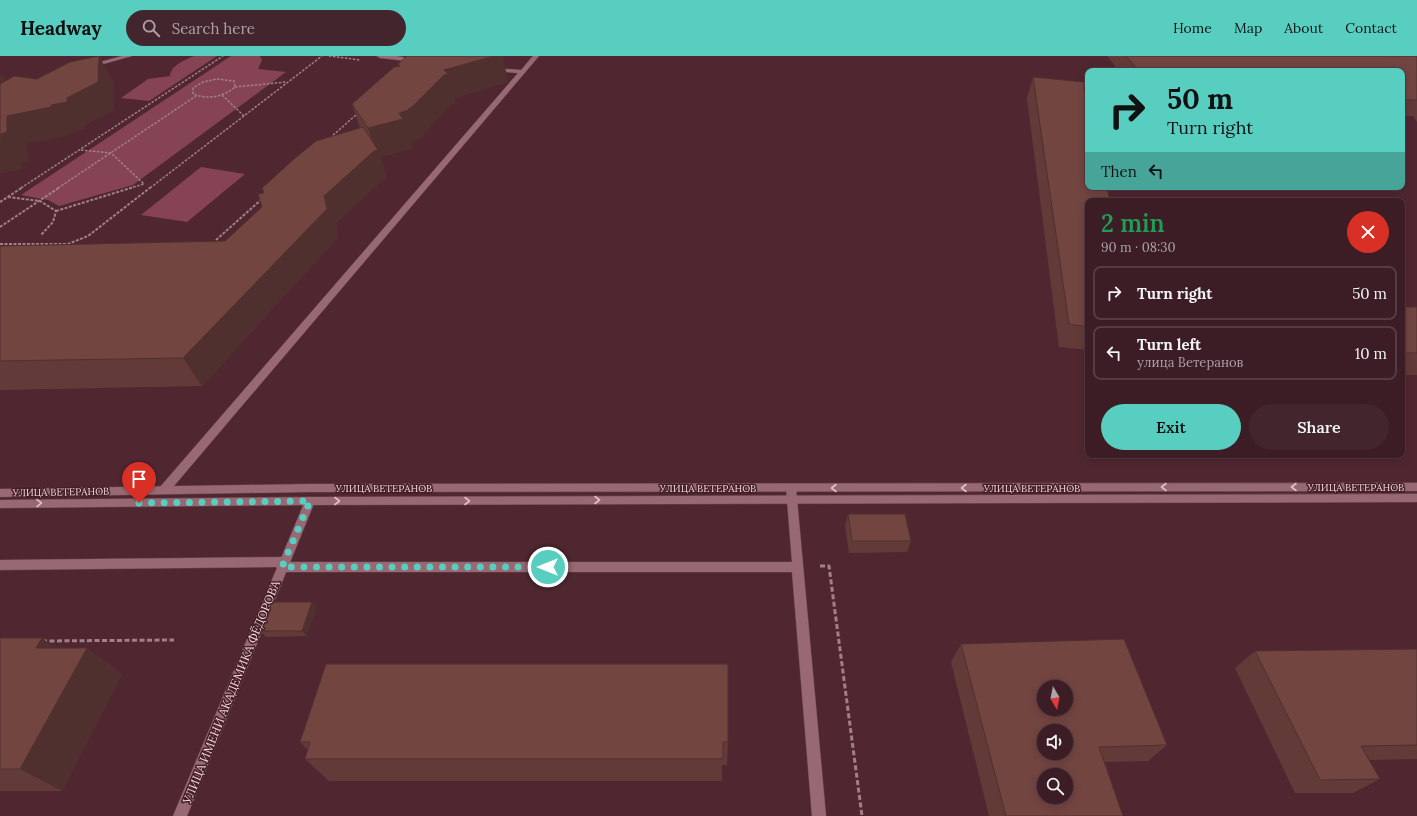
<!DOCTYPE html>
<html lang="en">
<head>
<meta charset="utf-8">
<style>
	body { margin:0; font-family:Lora,serif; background:#43262d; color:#f1f3f6; height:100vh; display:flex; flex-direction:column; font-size:15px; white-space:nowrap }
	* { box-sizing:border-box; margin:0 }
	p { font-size:13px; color:#aca2a7 }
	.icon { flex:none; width:22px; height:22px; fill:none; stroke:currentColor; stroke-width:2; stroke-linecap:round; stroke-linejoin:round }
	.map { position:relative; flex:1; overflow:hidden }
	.panel { position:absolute; left:1085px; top:142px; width:320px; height:260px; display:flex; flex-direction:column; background:#3c1d25; border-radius:8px; box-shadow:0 2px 10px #0003,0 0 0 1px #553b42 }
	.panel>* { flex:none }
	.banner { position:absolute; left:1085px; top:12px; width:320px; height:122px; border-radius:8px; box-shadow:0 2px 10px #0003,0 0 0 1px #553b42; background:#58cec0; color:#111; overflow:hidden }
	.needle { width:26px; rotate:170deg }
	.controls { position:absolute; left:1037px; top:624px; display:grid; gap:8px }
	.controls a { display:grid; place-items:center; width:36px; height:36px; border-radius:50%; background:#3c1d25; box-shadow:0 2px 10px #0003,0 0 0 1px #553b42; font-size:20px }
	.pin { position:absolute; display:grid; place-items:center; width:34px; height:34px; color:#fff; margin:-41px -17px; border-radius:50% 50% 50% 0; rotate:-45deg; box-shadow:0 0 4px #0007 }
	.pin .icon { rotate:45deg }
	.me { position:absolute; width:44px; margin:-22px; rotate:270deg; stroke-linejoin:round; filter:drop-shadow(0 0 3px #0008) }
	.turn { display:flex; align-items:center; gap:14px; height:84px; padding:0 16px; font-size:18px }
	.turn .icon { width:52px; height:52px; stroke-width:2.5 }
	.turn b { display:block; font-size:28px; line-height:34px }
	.then { display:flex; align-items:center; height:38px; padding:0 16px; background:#0003; gap:8px; font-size:15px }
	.round { display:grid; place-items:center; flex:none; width:42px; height:42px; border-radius:21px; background:#43262d }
	.overview { display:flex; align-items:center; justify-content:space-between; height:68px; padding:0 16px }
	h1 { font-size:24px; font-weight:600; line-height:30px; color:#1e9e55 }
	.cta { display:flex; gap:8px; margin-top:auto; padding:8px 16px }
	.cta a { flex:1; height:46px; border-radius:24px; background:#58cec0; color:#111; font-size:16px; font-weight:600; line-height:46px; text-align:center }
	.cta a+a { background:#43262d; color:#f1f3f6 }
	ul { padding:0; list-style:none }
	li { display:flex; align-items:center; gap:12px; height:54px; margin:0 8px 6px; padding:0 8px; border:2px solid #553b42; border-radius:8px }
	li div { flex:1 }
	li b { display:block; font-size:15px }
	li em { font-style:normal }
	header { display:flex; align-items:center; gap:24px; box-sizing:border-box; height:56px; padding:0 20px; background:#58cec0; color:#111 }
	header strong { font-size:19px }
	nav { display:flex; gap:22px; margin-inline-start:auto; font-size:14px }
	.search { width:280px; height:36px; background:#43262d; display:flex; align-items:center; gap:10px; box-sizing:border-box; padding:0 14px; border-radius:22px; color:#aca2a7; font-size:15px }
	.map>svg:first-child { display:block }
</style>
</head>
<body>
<header>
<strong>Headway</strong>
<div class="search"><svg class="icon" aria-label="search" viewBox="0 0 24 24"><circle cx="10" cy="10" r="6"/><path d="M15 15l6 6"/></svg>Search here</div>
<nav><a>Home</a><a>Map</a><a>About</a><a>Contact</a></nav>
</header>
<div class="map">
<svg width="1417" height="760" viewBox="0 0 1417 760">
	<rect width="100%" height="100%" fill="#502731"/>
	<g fill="#864354">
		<path d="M194,0H217L149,45L121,42L148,23L170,20C171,9 185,4 194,0Z"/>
		<path d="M231,0H260L262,4L258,13L286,16L133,129L59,150L48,144L21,139Z"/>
		<path d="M201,111L245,118L187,166L141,159Z"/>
	</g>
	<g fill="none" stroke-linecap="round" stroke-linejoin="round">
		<g stroke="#69464f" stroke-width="1">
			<g id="service">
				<path d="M122,0H132L89,12L86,10Z"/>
				<path d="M377,0H396L419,4L416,6L380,2Z"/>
				<path d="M533,0H539L168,437H160L159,434L160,431L518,17L494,15L492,14V12L521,14Z"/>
				<path d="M791,428L795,429L796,432L826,760H812L792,516H282L278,514L276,511L0,514V504L284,501L288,503L290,506H792L786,432L787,429Z"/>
			</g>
		</g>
		<g stroke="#69464f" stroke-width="1">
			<path id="minor" d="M310,441L314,442L315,445L187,760H173L305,445L306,442Z"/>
		</g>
		<g stroke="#69464f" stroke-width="1">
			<g id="tertiary">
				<path d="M1417,427V435L309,436L0,441V433L309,428Z"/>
				<path d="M1417,438V446L310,449L0,452V444L310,441Z"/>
			</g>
		</g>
		<g stroke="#a28087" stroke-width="1.5" stroke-dasharray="2.5 1.5" stroke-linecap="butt">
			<path d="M329,0L360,4"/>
			<path d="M217,23L234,25L235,31C223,41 208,44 193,38V32L203,26Z"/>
			<path d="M235,31L286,26"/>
			<path d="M222,39L244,60"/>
			<path d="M330,82L357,58"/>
			<path d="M81,94L111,97L144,128L130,132"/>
			<path d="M21,132L223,0"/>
			<path d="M58,132L196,40"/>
			<path d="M150,132L322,0"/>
		</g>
		<g stroke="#a28087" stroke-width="2" stroke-dasharray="3 1.5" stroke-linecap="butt">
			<path d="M8,141L40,145L56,155L53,166L41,179"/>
			<path d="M0,146L23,131"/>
			<path d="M56,155L134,131"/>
			<path d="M0,171L60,131"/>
			<path d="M216,184L262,143"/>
			<path d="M0,188H68L88,180L151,131"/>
		</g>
		<g stroke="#a28087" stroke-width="3" stroke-dasharray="5 2.5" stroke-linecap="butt">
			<path d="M820,510H829L862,760"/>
			<path d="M42,585L174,584"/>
		</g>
		<use href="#service" fill="#986873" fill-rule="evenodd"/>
		<use href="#minor" fill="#986873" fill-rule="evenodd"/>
		<use href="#tertiary" fill="#986873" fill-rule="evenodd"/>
	</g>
	<g fill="#623b38">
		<path d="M1107,0H1417V66L1413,60H1402V15H1119Z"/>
		<path d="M398,8L508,26L454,42L456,47L451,48L420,82L417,83L418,84L410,86L412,92L380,101L387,122L383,123L336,167L338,181L202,330L0,334V190L225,185L262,151L360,72L352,48L399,10Z"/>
		<path d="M1033,21L1084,36L1088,145V294L1059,291L1027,42Z"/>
		<rect x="1402" y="251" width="15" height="68"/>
		<path d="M848,458L911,485L907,496L849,497L845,470Z"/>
		<path d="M317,551L306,580L266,581L261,575Z"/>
		<path d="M0,582L56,592H87L122,618L62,735H0Z"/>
		<path d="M961,588L1167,689L1148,705L1105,706L1123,760H989L951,606Z"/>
		<path d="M1417,593V703L1369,704L1380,723L1353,737H1295L1235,612L1255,595Z"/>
		<path d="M300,686H728L727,709H722V725H329L305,703L308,694Z"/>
	</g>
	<g fill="#50302e">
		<path d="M99,0L114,27V54L84,70V73L69,77V79L27,88L28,105L21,106V113L0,118V85L1,78L7,60L67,42Z"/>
		<path d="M494,0H503L508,26L454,42L456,47L451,48L420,82L417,83L418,84L410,86L412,92L380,101L387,122L383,123L336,167L338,181L202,330L183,302L324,140L374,95H376L368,72L399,57L444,14Z"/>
		<path d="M3,19L21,46L0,58V20Z"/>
		<path d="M312,546L317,551L306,580L302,575Z"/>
		<path d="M42,582L78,608L87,592L122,618L62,735L20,713L36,592Z"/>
	</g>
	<g fill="#724541" stroke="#50302e" fill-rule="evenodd">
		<path d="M99,0L98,26L67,42V46L51,49V51L7,60V76L1,78V84L0,85V28L14,20L37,23L70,6Z"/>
		<path d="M407,0H494L444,14L448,18L444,19L411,52L408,53L409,54L399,57L403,63L368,72L352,48L394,11L400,10L398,8Z"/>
		<path d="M1126,0H1417V44H1402V15H1139Z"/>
		<path d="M1033,21L1084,26V36L1088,51V131H1107L1110,145H1088V271L1069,268Z"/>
		<path d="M363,71L378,94L374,95L324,140L327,153L183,302L0,305V190L225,185L262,151L258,138L264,137L262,132L294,103L316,85Z"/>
		<rect x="1402" y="251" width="15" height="46"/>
		<path d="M848,458H905L911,485H852Z"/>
		<path d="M272,546H312L302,575H261Z"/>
		<path d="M0,582H42L36,592H87L20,713H0Z"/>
		<path d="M1124,583L1167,689L1099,691L1123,760H1006L961,588ZM1044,631H1066V653H1044ZM1044,675H1066V697H1044ZM1044,719H1066V741H1044Z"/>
		<path d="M1417,593V689L1361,690L1380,723L1320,724L1255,595Z"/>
		<path d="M326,608H728V686H723V703H305L310,686H300Z"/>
	</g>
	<defs><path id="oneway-chevron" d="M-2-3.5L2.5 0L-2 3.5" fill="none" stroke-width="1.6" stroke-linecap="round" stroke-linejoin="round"/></defs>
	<g stroke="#dfc0c6">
		<use href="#oneway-chevron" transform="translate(1164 431) rotate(180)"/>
		<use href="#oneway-chevron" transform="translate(1294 431) rotate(180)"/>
		<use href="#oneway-chevron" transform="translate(834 432) rotate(180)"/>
		<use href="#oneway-chevron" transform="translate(964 432) rotate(180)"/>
		<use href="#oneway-chevron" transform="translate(597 444)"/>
		<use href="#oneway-chevron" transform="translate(337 445)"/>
		<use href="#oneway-chevron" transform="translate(467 445)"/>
		<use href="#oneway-chevron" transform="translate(39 447) rotate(-1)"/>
	</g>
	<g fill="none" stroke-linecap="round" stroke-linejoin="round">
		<path stroke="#58cec0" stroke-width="7" stroke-dasharray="0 12.6" d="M139,447L310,445L282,511H548"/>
	</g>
	<g text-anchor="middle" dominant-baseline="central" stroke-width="3" stroke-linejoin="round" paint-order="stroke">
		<g font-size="10" fill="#f1d6db" stroke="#441d27">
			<text x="1356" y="431">УЛИЦА ВЕТЕРАНОВ</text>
			<text x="384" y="432">УЛИЦА ВЕТЕРАНОВ</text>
			<text x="708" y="432">УЛИЦА ВЕТЕРАНОВ</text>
			<text x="1032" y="432">УЛИЦА ВЕТЕРАНОВ</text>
			<text transform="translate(61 436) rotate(-1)">УЛИЦА ВЕТЕРАНОВ</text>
		</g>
		<g font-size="12" fill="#f1d6db" stroke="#441d27">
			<text transform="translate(231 636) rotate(-68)">УЛИЦА ИМЕНИ АКАДЕМИКА ФЁДОРОВА</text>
		</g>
	</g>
</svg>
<div class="controls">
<a><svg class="needle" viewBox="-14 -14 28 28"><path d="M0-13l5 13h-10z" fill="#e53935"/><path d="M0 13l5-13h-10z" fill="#aca2a7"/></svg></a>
<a><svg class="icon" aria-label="sound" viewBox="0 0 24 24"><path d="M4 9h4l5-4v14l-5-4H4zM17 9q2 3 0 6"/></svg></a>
<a><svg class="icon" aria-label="search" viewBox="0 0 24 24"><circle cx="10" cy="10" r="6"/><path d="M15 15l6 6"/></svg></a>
</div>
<div class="pin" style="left:139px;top:447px;background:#d93025"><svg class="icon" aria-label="arrive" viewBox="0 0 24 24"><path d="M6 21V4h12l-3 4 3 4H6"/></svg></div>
<svg class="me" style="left:548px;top:511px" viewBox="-20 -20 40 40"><circle r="17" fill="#58cec0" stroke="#fff" stroke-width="3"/><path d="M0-11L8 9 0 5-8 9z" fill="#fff"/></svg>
<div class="banner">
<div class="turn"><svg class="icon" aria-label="right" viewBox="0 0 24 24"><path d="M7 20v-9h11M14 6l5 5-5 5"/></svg><div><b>50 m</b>Turn right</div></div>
<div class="then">Then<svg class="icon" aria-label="left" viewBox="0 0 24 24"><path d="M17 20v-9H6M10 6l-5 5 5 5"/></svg></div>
</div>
<section class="panel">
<div class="overview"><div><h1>2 min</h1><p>90 m · 08:30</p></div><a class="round" style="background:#d93025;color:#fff"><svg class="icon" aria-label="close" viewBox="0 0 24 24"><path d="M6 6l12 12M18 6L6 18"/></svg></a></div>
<ul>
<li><svg class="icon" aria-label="right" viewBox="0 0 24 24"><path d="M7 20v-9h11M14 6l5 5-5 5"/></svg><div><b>Turn right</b></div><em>50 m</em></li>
<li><svg class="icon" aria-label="left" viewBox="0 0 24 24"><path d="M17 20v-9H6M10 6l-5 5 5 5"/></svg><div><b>Turn left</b><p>улица Ветеранов</p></div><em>10 m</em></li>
</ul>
<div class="cta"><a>Exit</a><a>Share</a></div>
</section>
</div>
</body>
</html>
